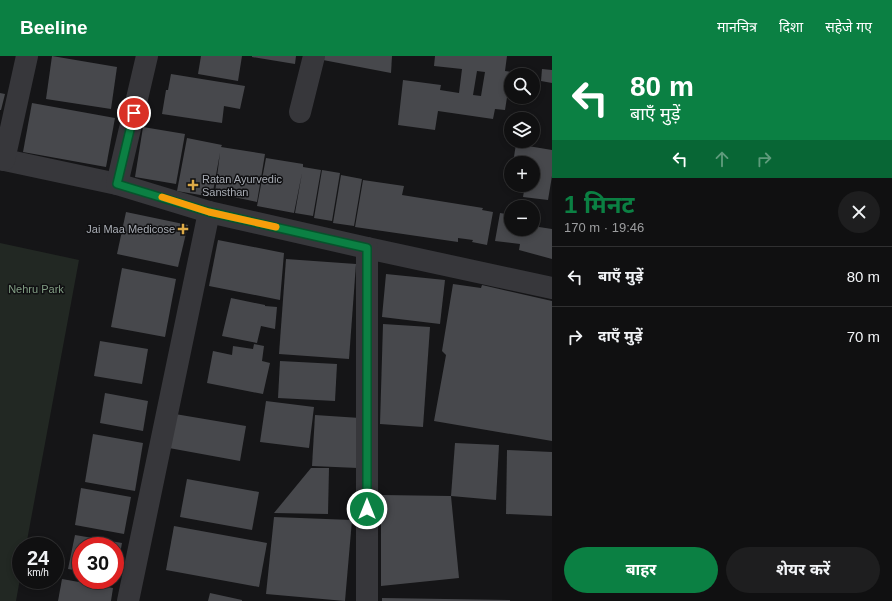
<!DOCTYPE html>
<html lang="hi">
<head>
<meta charset="utf-8">
<style>
	body { margin:0; font-family:Helvetica,"Noto Sans Devanagari",sans-serif; background:#1e1e1f; color:#f1f3f6; height:100vh; display:flex; flex-direction:column; font-size:15px; white-space:nowrap }
	* { box-sizing:border-box; margin:0 }
	p { font-size:13px; color:#9c9d9f }
	.icon { flex:none; width:22px; height:22px; fill:none; stroke:currentColor; stroke-width:2; stroke-linecap:round; stroke-linejoin:round }
	.map { position:relative; flex:1; overflow:hidden }
	.drawer { display:flex; flex-direction:column; background:#101011; width:340px }
	.drawer>* { flex:none }
	.banner { background:#0b8043; color:#fff; overflow:hidden }
	.tools { position:absolute; left:504px; top:12px; display:grid; gap:8px }
	.tools a { display:grid; place-items:center; width:36px; height:36px; border-radius:50%; background:#101011; box-shadow:0 2px 6px #0003,0 0 0 1px #303031; font-size:20px }
	.speed { position:absolute; left:12px; top:481px; display:flex; gap:8px; font-size:20px; font-weight:700; text-align:center }
	.speed>* { display:grid; place-content:center; width:52px; height:52px; border-radius:50%; background:#101011; box-shadow:0 2px 6px #0003,0 0 0 1px #303031; line-height:1 }
	.speed small { font-size:10px; font-weight:400 }
	.speed .limit { border:6px solid #d22; background:#fff; color:#111 }
	.pin { position:absolute; display:grid; place-items:center; width:34px; height:34px; color:#fff; margin:-17px; border:2px solid #fff; border-radius:50%; box-shadow:0 1px 4px #0007 }
	.me { position:absolute; width:44px; margin:-22px; rotate:0deg; stroke-linejoin:round; filter:drop-shadow(0 0 3px #0008) }
	.turn { display:flex; align-items:center; gap:14px; height:84px; padding:0 12px; font-size:18px }
	.turn .icon { width:52px; height:52px; stroke-width:2.5 }
	.turn b { display:block; font-size:28px; line-height:34px }
	.lanes { display:flex; align-items:center; height:38px; padding:0 12px; background:#0003; justify-content:center; gap:20px; direction:ltr }
	.lanes .off { opacity:.35 }
	.round { display:grid; place-items:center; flex:none; width:42px; height:42px; border-radius:21px; background:#1e1e1f }
	.summary { display:flex; align-items:center; justify-content:space-between; height:68px; padding:0 12px }
	h1 { font-size:24px; font-weight:700; line-height:30px; color:#0b8043 }
	.cta { display:flex; gap:8px; margin-top:auto; padding:8px 12px }
	.cta a { flex:1; height:46px; border-radius:24px; background:#0b8043; color:#fff; font-size:16px; font-weight:700; line-height:46px; text-align:center }
	.cta a+a { background:#1e1e1f; color:#f1f3f6 }
	ul { padding:0; list-style:none }
	li { display:flex; align-items:center; gap:12px; height:60px; padding:0 12px; border-top:1px solid #303031 }
	li div { flex:1 }
	li b { display:block; font-size:15px }
	li em { font-style:normal }
	header { display:flex; align-items:center; gap:24px; box-sizing:border-box; height:56px; padding:0 20px; background:#0b8043; color:#fff }
	header strong { font-size:19px }
	nav { display:flex; gap:22px; margin-inline-start:auto; font-size:14px }
	main { display:flex; flex:1; min-height:0 }
	.map>svg:first-child { display:block }
</style>
</head>
<body>
<header>
<strong>Beeline</strong>
<nav><a>मानचित्र</a><a>दिशा</a><a>सहेजे गए</a></nav>
</header>
<main>
<div class="map">
<svg width="552" height="545" viewBox="0 0 552 545">
	<rect width="100%" height="100%" fill="#151517"/>
	<path fill="#222823" d="M0,187L79,204L26,490H21V517L16,545H0Z"/>
	<g fill="#47484c" fill-rule="evenodd">
		<path d="M52,0L117,11L111,53L46,43Z"/>
		<path d="M201,0H242L238,25L198,18Z"/>
		<path d="M252,0H296L295,8L252,1Z"/>
		<path d="M324,0H392L391,17L323,4Z"/>
		<path d="M435,0H507L505,15L511,16L505,54L495,53L493,63L438,55L435,74L398,69L403,24L441,29L440,34L459,37L462,13L434,10ZM477,15L485,16L481,40L473,39Z"/>
		<path d="M542,13L552,14V27L541,25Z"/>
		<path d="M171,18L245,30L240,53L224,50L222,67L162,58L166,34H168Z"/>
		<path d="M0,37L5,38L1,54H0Z"/>
		<path d="M32,47L115,62L106,111L23,96Z"/>
		<path d="M143,71L185,78L176,128L135,121Z"/>
		<path d="M187,82L222,89L221,91L265,98L257,146L215,137L220,97L212,141L177,135Z"/>
		<path d="M516,88L552,94V120L548,144L523,141L525,129H533V107H513Z"/>
		<path d="M266,102L303,108V111L321,114L313,160L295,157L302,117L294,157L257,150Z"/>
		<path d="M322,114L340,117L332,165L314,162Z"/>
		<path d="M341,119L362,123L354,170L333,167Z"/>
		<path d="M363,124L404,130L402,139L483,152L482,154L493,156L487,189L472,186L473,184L458,182V186L355,171Z"/>
		<path d="M126,156L188,169L178,211L117,198Z"/>
		<path d="M500,157L511,159V173H533V165L537,166L539,171L552,173V203L519,194L520,188L495,185Z"/>
		<path d="M218,184L284,197L280,244L209,230Z"/>
		<path d="M286,203L356,208L349,303L279,298Z"/>
		<path d="M122,212L176,223L165,281L111,271Z"/>
		<path d="M386,218L445,224L440,268L382,261Z"/>
		<path d="M453,228L481,232L482,229L552,245V385L434,365L446,299L442,295Z"/>
		<path d="M231,242L265,249V250L277,251L275,273L261,270L257,287L222,280Z"/>
		<path d="M383,268L430,271L423,371L380,368Z"/>
		<path d="M100,285L148,293L142,328L94,320Z"/>
		<path d="M254,288L264,290L262,305L270,307L263,338L207,327L213,295L232,299L233,290L253,293Z"/>
		<path d="M280,305L337,308L335,345L278,342Z"/>
		<path d="M105,337L148,345L143,375L100,367Z"/>
		<path d="M266,345L314,351L309,392L260,386Z"/>
		<path d="M175,358L246,370L240,405L169,392Z"/>
		<path d="M315,359L360,362L358,412L312,410Z"/>
		<path d="M93,378L143,387L135,435L85,426Z"/>
		<path d="M455,387L499,389L496,444L451,440Z"/>
		<path d="M507,394L552,396V460L506,458Z"/>
		<path d="M311,412H329L328,458L274,457Z"/>
		<path d="M187,423L259,436L252,474L180,461Z"/>
		<path d="M81,432L131,441L124,478L75,469Z"/>
		<path d="M381,439L451,440L459,522L381,530Z"/>
		<path d="M274,461L352,464L345,545L266,538Z"/>
		<path d="M174,470L267,487L259,531L166,514Z"/>
		<path d="M75,479L122,487L116,519H115V490H81V515L68,513Z"/>
		<path d="M62,523L113,532L111,545H58Z"/>
		<path d="M210,537L242,544V545H208Z"/>
		<path d="M382,542L510,544V545H382Z"/>
	</g>
	<g fill="none" stroke-linecap="round" stroke-linejoin="round">
		<g stroke="#37373b" stroke-width="22">
			<path d="M300,56L314,0"/>
			<path d="M0,103L117,128L209,156L367,192L552,232"/>
			<path d="M4,104L27,0"/>
			<path d="M117,128L147,0"/>
			<path d="M367,192V545"/>
			<path d="M128,545L209,156"/>
		</g>
	</g>
	<g fill="none" stroke-linecap="round" stroke-linejoin="round">
		<g stroke="#07532c" stroke-width="10">
			<path id="route" d="M134,57L117,128L209,156L367,192V453"/>
		</g>
		<use href="#route" stroke="#0b8043" stroke-width="7"/>
		<path stroke="#f59e0b" stroke-width="7" d="M162,141L209,156L276,171"/>
	</g>
	<g fill="#ddaa47" stroke="#101012" stroke-width="1.5">
		<path d="M191 123h4v4h4v4h-4v4h-4v-4h-4v-4h4z"/>
		<path d="M181 167h4v4h4v4h-4v4h-4v-4h-4v-4h4z"/>
	</g>
	<g text-anchor="middle" dominant-baseline="central" stroke-width="3" stroke-linejoin="round" paint-order="stroke">
		<g font-size="11" fill="#a9adb5" stroke="#101012" text-anchor="start">
			<text x="202" y="123">Ratan Ayurvedic<tspan x="202" dy="13">Sansthan</tspan></text>
			<text x="175" y="173" text-anchor="end">Jai Maa Medicose</text>
		</g>
		<g font-size="11" fill="#829e84" stroke="#101012">
			<text x="36" y="233">Nehru Park</text>
		</g>
	</g>
</svg>
<div class="tools">
<a><svg class="icon" aria-label="search" viewBox="0 0 24 24"><circle cx="10" cy="10" r="6"/><path d="M15 15l6 6"/></svg></a>
<a><svg class="icon" aria-label="layers" viewBox="0 0 24 24"><path d="M12 4l9 5-9 5-9-5zM3 14l9 5 9-5"/></svg></a>
<a>+</a>
<a>−</a>
</div>
<div class="speed"><div>24<small>km/h</small></div><div class="limit">30</div></div>
<div class="pin" style="left:134px;top:57px;background:#d93025"><svg class="icon" aria-label="arrive" viewBox="0 0 24 24"><path d="M6 21V4h12l-3 4 3 4H6"/></svg></div>
<svg class="me" style="left:367px;top:453px" viewBox="-20 -20 40 40"><circle r="17" fill="#0b8043" stroke="#fff" stroke-width="3"/><path d="M0-11L8 9 0 5-8 9z" fill="#fff"/></svg>
</div>
<section class="drawer">
<div class="banner">
<div class="turn"><svg class="icon" aria-label="left" viewBox="0 0 24 24"><path d="M17 20v-9H6M10 6l-5 5 5 5"/></svg><div><b>80 m</b>बाएँ मुड़ें</div></div>
<div class="lanes"><svg class="icon" aria-label="left" viewBox="0 0 24 24"><path d="M17 20v-9H6M10 6l-5 5 5 5"/></svg><svg class="icon off" aria-label="ahead" viewBox="0 0 24 24"><path d="M12 20V5M6 11l6-6 6 6"/></svg><svg class="icon off" aria-label="right" viewBox="0 0 24 24"><path d="M7 20v-9h11M14 6l5 5-5 5"/></svg></div>
</div>
<div class="summary"><div><h1>1 मिनट</h1><p>170 m · 19:46</p></div><a class="round"><svg class="icon" aria-label="close" viewBox="0 0 24 24"><path d="M6 6l12 12M18 6L6 18"/></svg></a></div>
<ul>
<li><svg class="icon" aria-label="left" viewBox="0 0 24 24"><path d="M17 20v-9H6M10 6l-5 5 5 5"/></svg><div><b>बाएँ मुड़ें</b></div><em>80 m</em></li>
<li><svg class="icon" aria-label="right" viewBox="0 0 24 24"><path d="M7 20v-9h11M14 6l5 5-5 5"/></svg><div><b>दाएँ मुड़ें</b></div><em>70 m</em></li>
</ul>
<div class="cta"><a>बाहर</a><a>शेयर करें</a></div>
</section>
</main>
</body>
</html>
